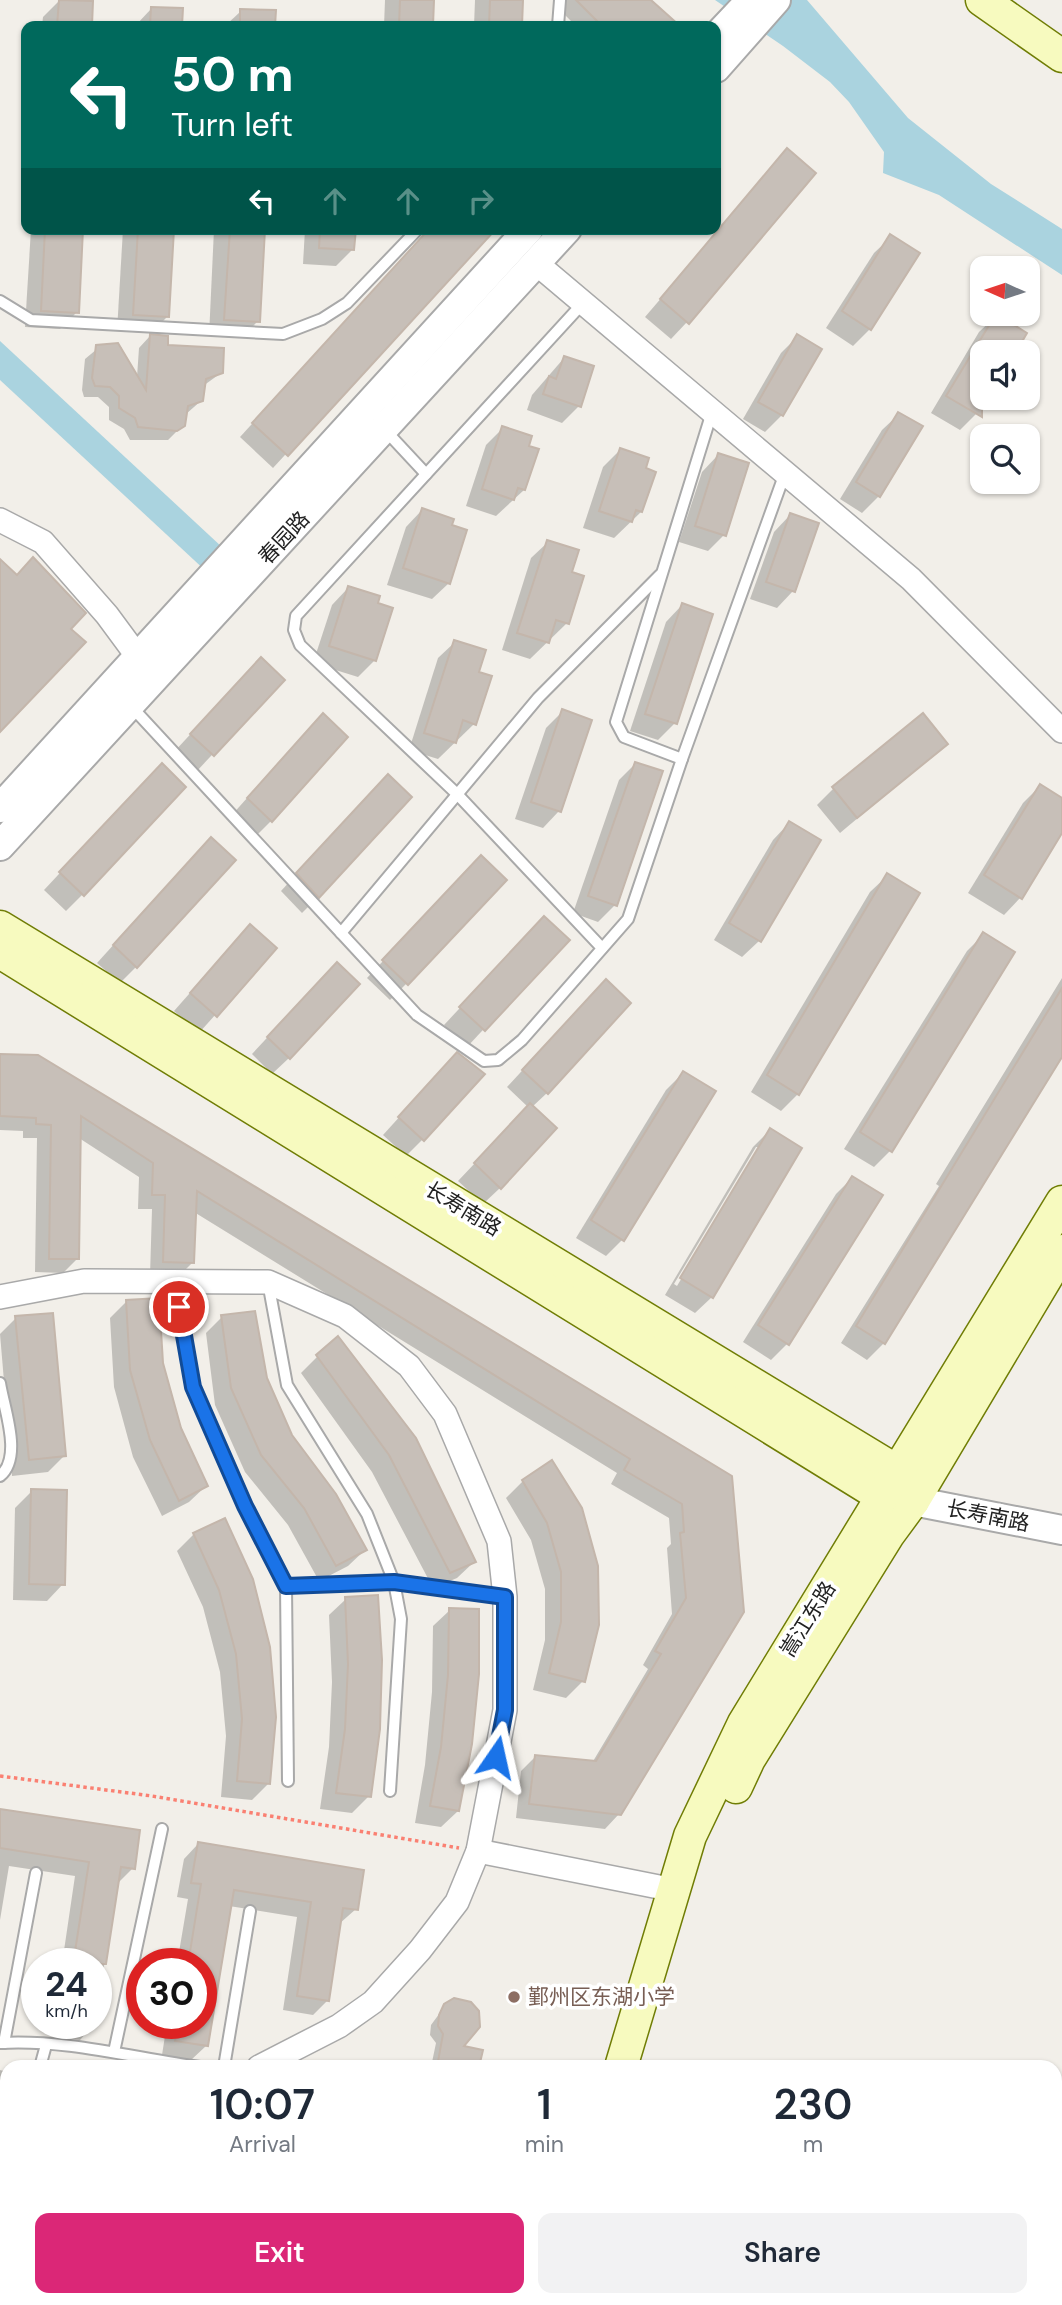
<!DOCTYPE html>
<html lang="en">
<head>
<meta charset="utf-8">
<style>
	body { margin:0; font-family:"DM Sans","Noto Sans SC",sans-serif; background:#f2f2f3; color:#1f2937; height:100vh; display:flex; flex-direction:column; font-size:26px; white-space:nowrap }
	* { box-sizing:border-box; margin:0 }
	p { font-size:23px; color:#747a83 }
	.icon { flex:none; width:38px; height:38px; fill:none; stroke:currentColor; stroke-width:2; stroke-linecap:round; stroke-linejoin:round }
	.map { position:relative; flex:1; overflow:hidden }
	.drawer { position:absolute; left:0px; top:2060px; width:1062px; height:247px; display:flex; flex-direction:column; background:#fff; border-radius:21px 21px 0 0; box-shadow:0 2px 5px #0004 }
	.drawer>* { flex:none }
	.top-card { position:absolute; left:21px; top:21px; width:700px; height:214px; border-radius:14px; box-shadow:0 2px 5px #0004; background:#00695c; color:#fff; overflow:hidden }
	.needle { width:46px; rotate:273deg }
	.tools { position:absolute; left:970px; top:256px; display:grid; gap:14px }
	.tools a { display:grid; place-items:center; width:70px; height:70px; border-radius:14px; background:#fff; box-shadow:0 2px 5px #0004; font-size:35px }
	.speed { position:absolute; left:21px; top:1948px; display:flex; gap:14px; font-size:35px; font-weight:700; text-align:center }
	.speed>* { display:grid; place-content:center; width:91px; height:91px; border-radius:50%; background:#fff; box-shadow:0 2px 5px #0004; line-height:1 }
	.speed small { font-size:18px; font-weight:400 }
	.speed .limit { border:10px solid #d22; background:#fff; color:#111 }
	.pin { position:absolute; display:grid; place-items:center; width:60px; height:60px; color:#fff; margin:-30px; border:4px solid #fff; border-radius:50%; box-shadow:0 2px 7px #0007 }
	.me { position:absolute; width:77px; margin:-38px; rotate:11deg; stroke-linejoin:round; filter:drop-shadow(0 0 5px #0008) }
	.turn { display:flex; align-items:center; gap:24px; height:147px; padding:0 35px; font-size:32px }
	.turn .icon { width:91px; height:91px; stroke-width:2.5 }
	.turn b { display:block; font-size:49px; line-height:60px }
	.lanes { display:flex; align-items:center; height:66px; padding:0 35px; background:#0003; justify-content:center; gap:35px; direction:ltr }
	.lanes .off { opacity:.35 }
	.eta { display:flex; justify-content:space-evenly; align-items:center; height:119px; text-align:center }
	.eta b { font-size:42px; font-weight:600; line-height:49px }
	.cta { display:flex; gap:14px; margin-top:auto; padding:14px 35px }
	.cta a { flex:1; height:80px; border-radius:14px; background:#db2777; color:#fff; font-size:28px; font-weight:600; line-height:80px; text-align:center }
	.cta a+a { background:#f2f2f3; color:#1f2937 }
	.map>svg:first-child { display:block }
</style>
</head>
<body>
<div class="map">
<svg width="1062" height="2305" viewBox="0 0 1062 2305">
	<rect width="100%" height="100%" fill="#f2efe9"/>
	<path fill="#88e0be" d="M299,2300H457L456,2305H327Z"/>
	<g fill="#aad3df">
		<path d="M715,0H807L908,118L991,184L1062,229V275L939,195L883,173L884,152L849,102L830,82L783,46Z"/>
		<path d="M0,341L223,548L208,573L0,380Z"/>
	</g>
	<g fill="#0003" fill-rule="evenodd">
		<path d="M385,0H432L431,26H384Z"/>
		<path d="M475,0H521L520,26H474Z"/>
		<path d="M559,0H648L677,26H576L559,9Z"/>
		<path d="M59,1L91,2L90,26H42L43,17Z"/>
		<path d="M152,8L181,10V26H135Z"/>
		<path d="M241,11L274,12L273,26H225Z"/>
		<path d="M787,151L687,322L671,339L645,317Z"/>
		<path d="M31,229H81L77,312L60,329L25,327Z"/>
		<path d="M123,229H171L168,316L151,333L117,331Z"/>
		<path d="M214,229H263L258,321L241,338L209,336Z"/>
		<path d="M305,229H354L353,249L336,266L303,264Z"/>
		<path d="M430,229H493L273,468L240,437Z"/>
		<path d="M891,237L870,329L853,346L826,328L874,253Z"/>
		<path d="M996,316L982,352L976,414L960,430L931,413L979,332Z"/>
		<path d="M150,336L221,373L203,386L202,400L186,414L180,428L168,440H130L124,429L109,420V407L98,397H84L82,390L85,359L103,344L121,347L137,377L139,348Z"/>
		<path d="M798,336L782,415L765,432L743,419L781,353Z"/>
		<path d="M564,358L579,406L562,423L527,410L532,395Z"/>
		<path d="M899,414L879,496L862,513L840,499L882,430Z"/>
		<path d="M503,428L527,447L524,490L496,516L466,506L486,445Z"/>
		<path d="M620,450L644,470L641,512L614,538L583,528L603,467Z"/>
		<path d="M718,455L724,535L708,551L679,542L702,472Z"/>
		<path d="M422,510L449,526V583L432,599L387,585L406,527Z"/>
		<path d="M790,515L793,591L777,608L750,599L774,532Z"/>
		<path d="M548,542L570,573L567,623L530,659L502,650L531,558Z"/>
		<path d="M348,588L375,660L358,677L313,663L332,605Z"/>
		<path d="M682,605L675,723L658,740L630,731L666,622Z"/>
		<path d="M455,642L477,673L474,724L438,759L409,750L438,658Z"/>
		<path d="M244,676L282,680L196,772L174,752Z"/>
		<path d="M563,711L590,721L559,811L543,828L515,819L546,728Z"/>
		<path d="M306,732L271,821L255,837L231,816Z"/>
		<path d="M946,744L840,833L817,805L834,788Z"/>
		<path d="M635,764L615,905L598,922L573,913L619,780Z"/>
		<path d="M145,782L83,894L66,911L44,890Z"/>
		<path d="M1040,786L1062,800V830L1020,898L1004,915L968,893L1023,803Z"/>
		<path d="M371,793L318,897L302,913L281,891Z"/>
		<path d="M789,823L759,941L742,957L714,940L773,840Z"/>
		<path d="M194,856L136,967L120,983L97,963Z"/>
		<path d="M465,874L407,983L390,1000L367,978Z"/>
		<path d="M887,876L798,1094L781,1111L751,1092L870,892Z"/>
		<path d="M984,934L890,1151L874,1167L844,1149L967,951Z"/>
		<path d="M528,935L567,940L467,1047L444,1025Z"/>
		<path d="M234,943L275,948L199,1033L174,1011Z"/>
		<path d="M1062,978V1052L884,1343L867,1360L841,1343L939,1186L936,1184Z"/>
		<path d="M320,981L289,1058L272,1074L252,1054Z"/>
		<path d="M589,998L547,1093L532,1107L500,1188L483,1204L458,1181L528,1107L507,1087Z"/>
		<path d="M0,1056L730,1477L619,1814L605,1829L516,1818L521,1771L535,1757L592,1763L648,1669L643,1665L672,1614L667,1548L671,1544L669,1518L611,1484L617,1473L194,1212L193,1262L178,1277L150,1276L152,1209H138L139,1177L79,1138L77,1259L63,1273L35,1272L37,1138H23V1131L0,1130Z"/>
		<path d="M441,1071L423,1139L406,1156L383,1135Z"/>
		<path d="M683,1073L622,1240L606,1256L576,1238L666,1090Z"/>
		<path d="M770,1130L712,1297L695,1313L665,1295L753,1147ZM756,1147H760L677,1286L674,1284Z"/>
		<path d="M852,1178L788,1343L771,1360L743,1342L836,1194Z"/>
		<path d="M127,1301L161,1363L179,1429L206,1486L189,1502L162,1516L133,1457L114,1387L110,1318Z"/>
		<path d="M222,1317L265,1379L290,1436L365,1550L348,1566L319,1581L288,1525L245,1472L215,1405L206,1333Z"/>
		<path d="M16,1318L64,1456L48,1472L12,1476L0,1334Z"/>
		<path d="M318,1356L474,1562L457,1578L433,1588L372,1472L301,1373Z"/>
		<path d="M552,1463L583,1681L566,1698L533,1690L545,1640V1589L531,1540L506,1498L523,1481Z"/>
		<path d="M32,1491L63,1584L47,1601L13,1600L15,1508Z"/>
		<path d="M224,1520L269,1783L252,1800L221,1797L226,1736L220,1672L203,1607L177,1551L194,1534Z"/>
		<path d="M346,1599L369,1796L352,1813L320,1809L329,1747L332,1682L329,1615Z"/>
		<path d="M450,1610L458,1811L441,1827L415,1823L425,1765L432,1692L433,1626Z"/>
		<path d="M0,1811L133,1868L117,1884L96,2015V1964H62L75,1876L9,1866L0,1920Z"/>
		<path d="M198,1844L356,1909L339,1924L328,2000L313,2015L283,2010L297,1917L229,1906L206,2046L191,2060L162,2055L167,2023H201V1964H177L188,1899L177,1897L184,1859Z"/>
		<path d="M445,2006L461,2047L478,2067H431L436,2043L430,2035L431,2025Z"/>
		<path d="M52,2023H95L80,2040L50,2035Z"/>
		<path d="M357,2062L376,2065V2067H352Z"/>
		<path d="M0,2070L7,2072V2117L0,2151Z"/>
		<path d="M459,2300H526L525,2305H458Z"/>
	</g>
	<g fill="#c7bfb8" stroke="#c4b6ab" stroke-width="2">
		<path d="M59,0L93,1L92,26H57Z"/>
		<path d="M400,0H434L433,26H399Z"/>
		<path d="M490,0H523L522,26H489Z"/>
		<path d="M576,0H651L680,26H602Z"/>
		<path d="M151,7L183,8L182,26H150Z"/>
		<path d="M240,9L276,10L275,26H240Z"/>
		<path d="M787,148L816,173L689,324L660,299Z"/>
		<path d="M45,229H83L79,313L41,311Z"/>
		<path d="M138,229H174L169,317L133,315Z"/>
		<path d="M230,229H265L260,322L224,320Z"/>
		<path d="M320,229H356L354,250L319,248Z"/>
		<path d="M429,229H496L288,456L252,423Z"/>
		<path d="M890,234L920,253L871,330L842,311Z"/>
		<path d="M996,314L1027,333L1016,352H982V397H988L982,408V417L946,396Z"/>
		<path d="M150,334L168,336V345L224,348L223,373L206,379L203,401L188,406L185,426L177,431L138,427L135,418L119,408V396L110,387L95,386L92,378L96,345L118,343L146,390Z"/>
		<path d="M797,334L822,349L783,416L758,402Z"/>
		<path d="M564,356L594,366L581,407L543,394L549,376L556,379Z"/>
		<path d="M898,412L923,426L880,497L856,482Z"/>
		<path d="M502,426L532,436L529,446L539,449L525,490L518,488L514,500L482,489Z"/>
		<path d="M620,448L649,458L646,468L656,472L642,512L636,510L632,522L599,511Z"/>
		<path d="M718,453L749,463L726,536L695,526Z"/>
		<path d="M422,508L454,519L452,525L467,530L450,584L403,568Z"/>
		<path d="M790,513L819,523L795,592L766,582Z"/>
		<path d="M547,540L579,550L572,572L584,576L569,624L556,620L549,643L517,633Z"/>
		<path d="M33,557L86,613L71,629L86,642L0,732V559L17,575Z"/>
		<path d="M348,586L380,596L378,603L393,608L376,661L329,646Z"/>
		<path d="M682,603L713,614L677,724L645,714Z"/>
		<path d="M454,640L486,650L479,672L492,676L476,725L463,720L456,743L424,733Z"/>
		<path d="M261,657L285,680L214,756L190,734Z"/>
		<path d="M562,709L592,720L561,812L531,802Z"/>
		<path d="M323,713L348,737L272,822L247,798Z"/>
		<path d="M923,713L948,744L857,818L832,787Z"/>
		<path d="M635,762L663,771L617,906L588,896Z"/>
		<path d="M162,763L186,787L84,896L59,872Z"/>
		<path d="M388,774L412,797L319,898L296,873Z"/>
		<path d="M1040,784L1062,798V833L1022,899L984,875Z"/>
		<path d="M789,821L821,840L761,942L729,923Z"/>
		<path d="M211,837L236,860L137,968L113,945Z"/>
		<path d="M481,855L507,880L408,985L382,960Z"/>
		<path d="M887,873L920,893L799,1095L767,1075Z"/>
		<path d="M544,916L570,940L485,1031L459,1007Z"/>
		<path d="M250,924L277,948L217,1017L190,993Z"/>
		<path d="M983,932L1015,952L892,1152L860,1132Z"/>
		<path d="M337,962L360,984L290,1059L267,1037Z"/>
		<path d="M606,979L631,1003L548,1094L522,1070Z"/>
		<path d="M1062,988V1057L885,1344L856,1326Z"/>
		<path d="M457,1052L485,1074L424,1141L398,1117Z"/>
		<path d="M0,1054L38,1055L732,1476L744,1612L621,1815L529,1804L535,1755L596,1761L661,1654L655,1651L686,1598L680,1533L684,1532L682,1504L624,1470L630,1459L197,1191L194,1263L163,1262L165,1195H152L153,1163L81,1116L79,1259H49L51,1125L36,1124V1118L0,1116Z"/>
		<path d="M683,1071L716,1091L624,1241L591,1220Z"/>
		<path d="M530,1103L557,1128L501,1189L474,1163Z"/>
		<path d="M770,1128L802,1148L713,1298L680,1278Z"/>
		<path d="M852,1176L883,1195L789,1345L758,1325Z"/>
		<path d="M159,1298L163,1363L181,1428L208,1486L179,1501L150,1440L130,1370L126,1300Z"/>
		<path d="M255,1311L267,1378L292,1435L336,1494L367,1550L336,1566L304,1508L261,1455L231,1388L221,1315Z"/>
		<path d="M53,1313L66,1456L29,1460L15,1316Z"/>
		<path d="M338,1336L416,1438L476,1562L450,1573L389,1455L316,1355Z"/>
		<path d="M552,1460L582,1508L598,1566L599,1625L585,1682L549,1673L561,1622V1572L547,1523L522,1480Z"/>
		<path d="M31,1489L67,1490L65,1585L29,1584Z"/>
		<path d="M225,1518L253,1579L270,1647L276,1717L270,1784L237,1781L242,1719L236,1654L219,1590L193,1533Z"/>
		<path d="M378,1595L382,1660L380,1729L371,1797L336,1793L345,1729L348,1664L345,1597Z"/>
		<path d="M449,1608L479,1609V1674L472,1744L459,1811L430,1806L441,1747L448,1675Z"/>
		<path d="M0,1809L140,1830L135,1869L121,1867L106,1964H73L89,1862L0,1848Z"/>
		<path d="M198,1842L364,1870L358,1910L343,1908L329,2001L297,1996L311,1902L234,1890L208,2046L175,2041L178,2023H201V1964H188L201,1884L191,1883Z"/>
		<path d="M454,1998L471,2002L479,2011L480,2027L464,2046L483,2050L479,2067H437L443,2034L438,2026L439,2015L444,2004Z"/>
	</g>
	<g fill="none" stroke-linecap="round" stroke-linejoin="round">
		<g stroke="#a9a9a9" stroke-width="14">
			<g id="service">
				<path d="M558,26L560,0"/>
				<path d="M0,301L31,320L283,334L322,319L347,303L418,229"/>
				<path d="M583,303L296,616L294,630L300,645L457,794L602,948"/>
				<path d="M712,412L616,722L624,737L682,759L785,473"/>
				<path d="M385,430L426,474"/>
				<path d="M130,705L417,1015L484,1061L498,1060L522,1040L628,919L682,759"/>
				<path d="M341,933L538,698L660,575"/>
				<path d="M175,1281L193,1387L245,1506L286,1586L288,1781"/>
				<path d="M268,1282L287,1385L367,1514L394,1582L401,1619L390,1791"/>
				<path d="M0,1383C4,1409 23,1457 0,1476"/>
				<path d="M286,1586L394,1582L505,1597"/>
				<path d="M0,2043C66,2039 134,2058 200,2067"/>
				<path d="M4,2043L36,1873"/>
				<path d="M114,2052L162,1829"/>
				<path d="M40,2067L46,2045"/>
				<path d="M224,2067L250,1911"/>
				<path d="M4,2213L7,2201"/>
			</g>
		</g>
		<g stroke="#a9a9a9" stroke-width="26">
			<g id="minor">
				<path d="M536,263L911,579L1062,731"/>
				<path d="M0,520L43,542L107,615L138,657"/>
				<path d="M0,1297L84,1281L268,1282L345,1316L409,1366L445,1414L499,1541L505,1597V1710L478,1851L457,1902L420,1950L373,2002L339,2026L259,2067"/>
				<path d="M478,1851L674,1890"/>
			</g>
		</g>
		<g stroke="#a9a9a9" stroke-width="32">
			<g id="tertiary">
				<path d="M716,37L751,0"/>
				<path d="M716,68L776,0"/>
				<path d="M0,808L529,229"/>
				<path d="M0,846L567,229"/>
				<path d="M913,1501L1062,1530"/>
			</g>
		</g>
		<g stroke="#707d05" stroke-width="35">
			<g id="secondary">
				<path d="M982,0L1062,56"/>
				<path d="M0,927L898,1472L913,1501"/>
				<path d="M0,952L883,1497L913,1501"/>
				<path d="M736,1787L749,1759L888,1535L913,1501L1062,1251"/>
				<path d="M621,2067L690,1836L744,1723L1062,1202"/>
				<path d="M557,2305L558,2300"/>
				<path d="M581,2305L582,2300"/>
			</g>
		</g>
		<path stroke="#fa8072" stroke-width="3.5" stroke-dasharray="3.5 3.5" stroke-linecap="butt" d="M0,1776L152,1796L459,1848"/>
		<use href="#service" stroke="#fff" stroke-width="10"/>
		<use href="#minor" stroke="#fff" stroke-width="23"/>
		<use href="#tertiary" stroke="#fff" stroke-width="28"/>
		<use href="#secondary" stroke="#f7fabf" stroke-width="32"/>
	</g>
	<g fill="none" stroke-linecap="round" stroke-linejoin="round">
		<g stroke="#114b97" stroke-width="18">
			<path id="route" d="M179,1307L193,1387L245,1506L286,1586L394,1582L505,1597V1710L496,1757"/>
		</g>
		<use href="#route" stroke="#1a73e8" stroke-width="12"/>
	</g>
	<circle fill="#8d6e63" stroke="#fff" stroke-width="2.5" cx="514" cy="1997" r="7"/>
	<g text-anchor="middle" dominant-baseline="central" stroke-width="7" stroke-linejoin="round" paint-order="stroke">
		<g font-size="21" fill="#222" stroke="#fff">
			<text transform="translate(284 538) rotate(-47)">春园路</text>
			<text transform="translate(463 1209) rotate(31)">长寿南路</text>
			<text transform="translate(988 1516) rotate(11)">长寿南路</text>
			<text transform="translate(808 1619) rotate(-58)">嵩江东路</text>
		</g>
		<g font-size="21" fill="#785e54" stroke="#fff" text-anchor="start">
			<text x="528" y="1997">鄞州区东湖小学</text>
		</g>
	</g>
</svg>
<div class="tools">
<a><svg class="needle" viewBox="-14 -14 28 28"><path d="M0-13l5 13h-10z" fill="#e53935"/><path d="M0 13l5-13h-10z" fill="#747a83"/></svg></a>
<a><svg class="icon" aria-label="sound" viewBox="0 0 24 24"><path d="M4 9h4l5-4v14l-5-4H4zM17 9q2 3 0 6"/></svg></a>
<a><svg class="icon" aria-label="search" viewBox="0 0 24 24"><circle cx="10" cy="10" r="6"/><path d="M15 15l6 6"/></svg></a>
</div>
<div class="speed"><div>24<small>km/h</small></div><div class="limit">30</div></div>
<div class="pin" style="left:179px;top:1307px;background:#d93025"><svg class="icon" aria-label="arrive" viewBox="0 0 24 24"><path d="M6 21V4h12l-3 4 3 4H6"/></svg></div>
<svg class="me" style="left:496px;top:1757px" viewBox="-20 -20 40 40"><path d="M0-17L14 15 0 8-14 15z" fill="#1a73e8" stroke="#fff" stroke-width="4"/></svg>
<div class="top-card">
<div class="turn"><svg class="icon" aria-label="left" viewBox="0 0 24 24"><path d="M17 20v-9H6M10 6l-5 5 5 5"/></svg><div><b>50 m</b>Turn left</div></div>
<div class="lanes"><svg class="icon" aria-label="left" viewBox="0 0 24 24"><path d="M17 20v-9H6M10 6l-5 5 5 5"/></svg><svg class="icon off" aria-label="ahead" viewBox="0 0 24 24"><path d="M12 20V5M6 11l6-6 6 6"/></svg><svg class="icon off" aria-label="ahead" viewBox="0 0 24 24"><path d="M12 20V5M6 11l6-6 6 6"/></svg><svg class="icon off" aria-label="right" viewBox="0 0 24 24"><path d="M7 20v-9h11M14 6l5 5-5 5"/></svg></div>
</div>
<section class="drawer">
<div class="eta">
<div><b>10:07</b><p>Arrival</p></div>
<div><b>1</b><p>min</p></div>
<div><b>230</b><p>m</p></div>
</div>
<div class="cta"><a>Exit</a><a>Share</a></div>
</section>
</div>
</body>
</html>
